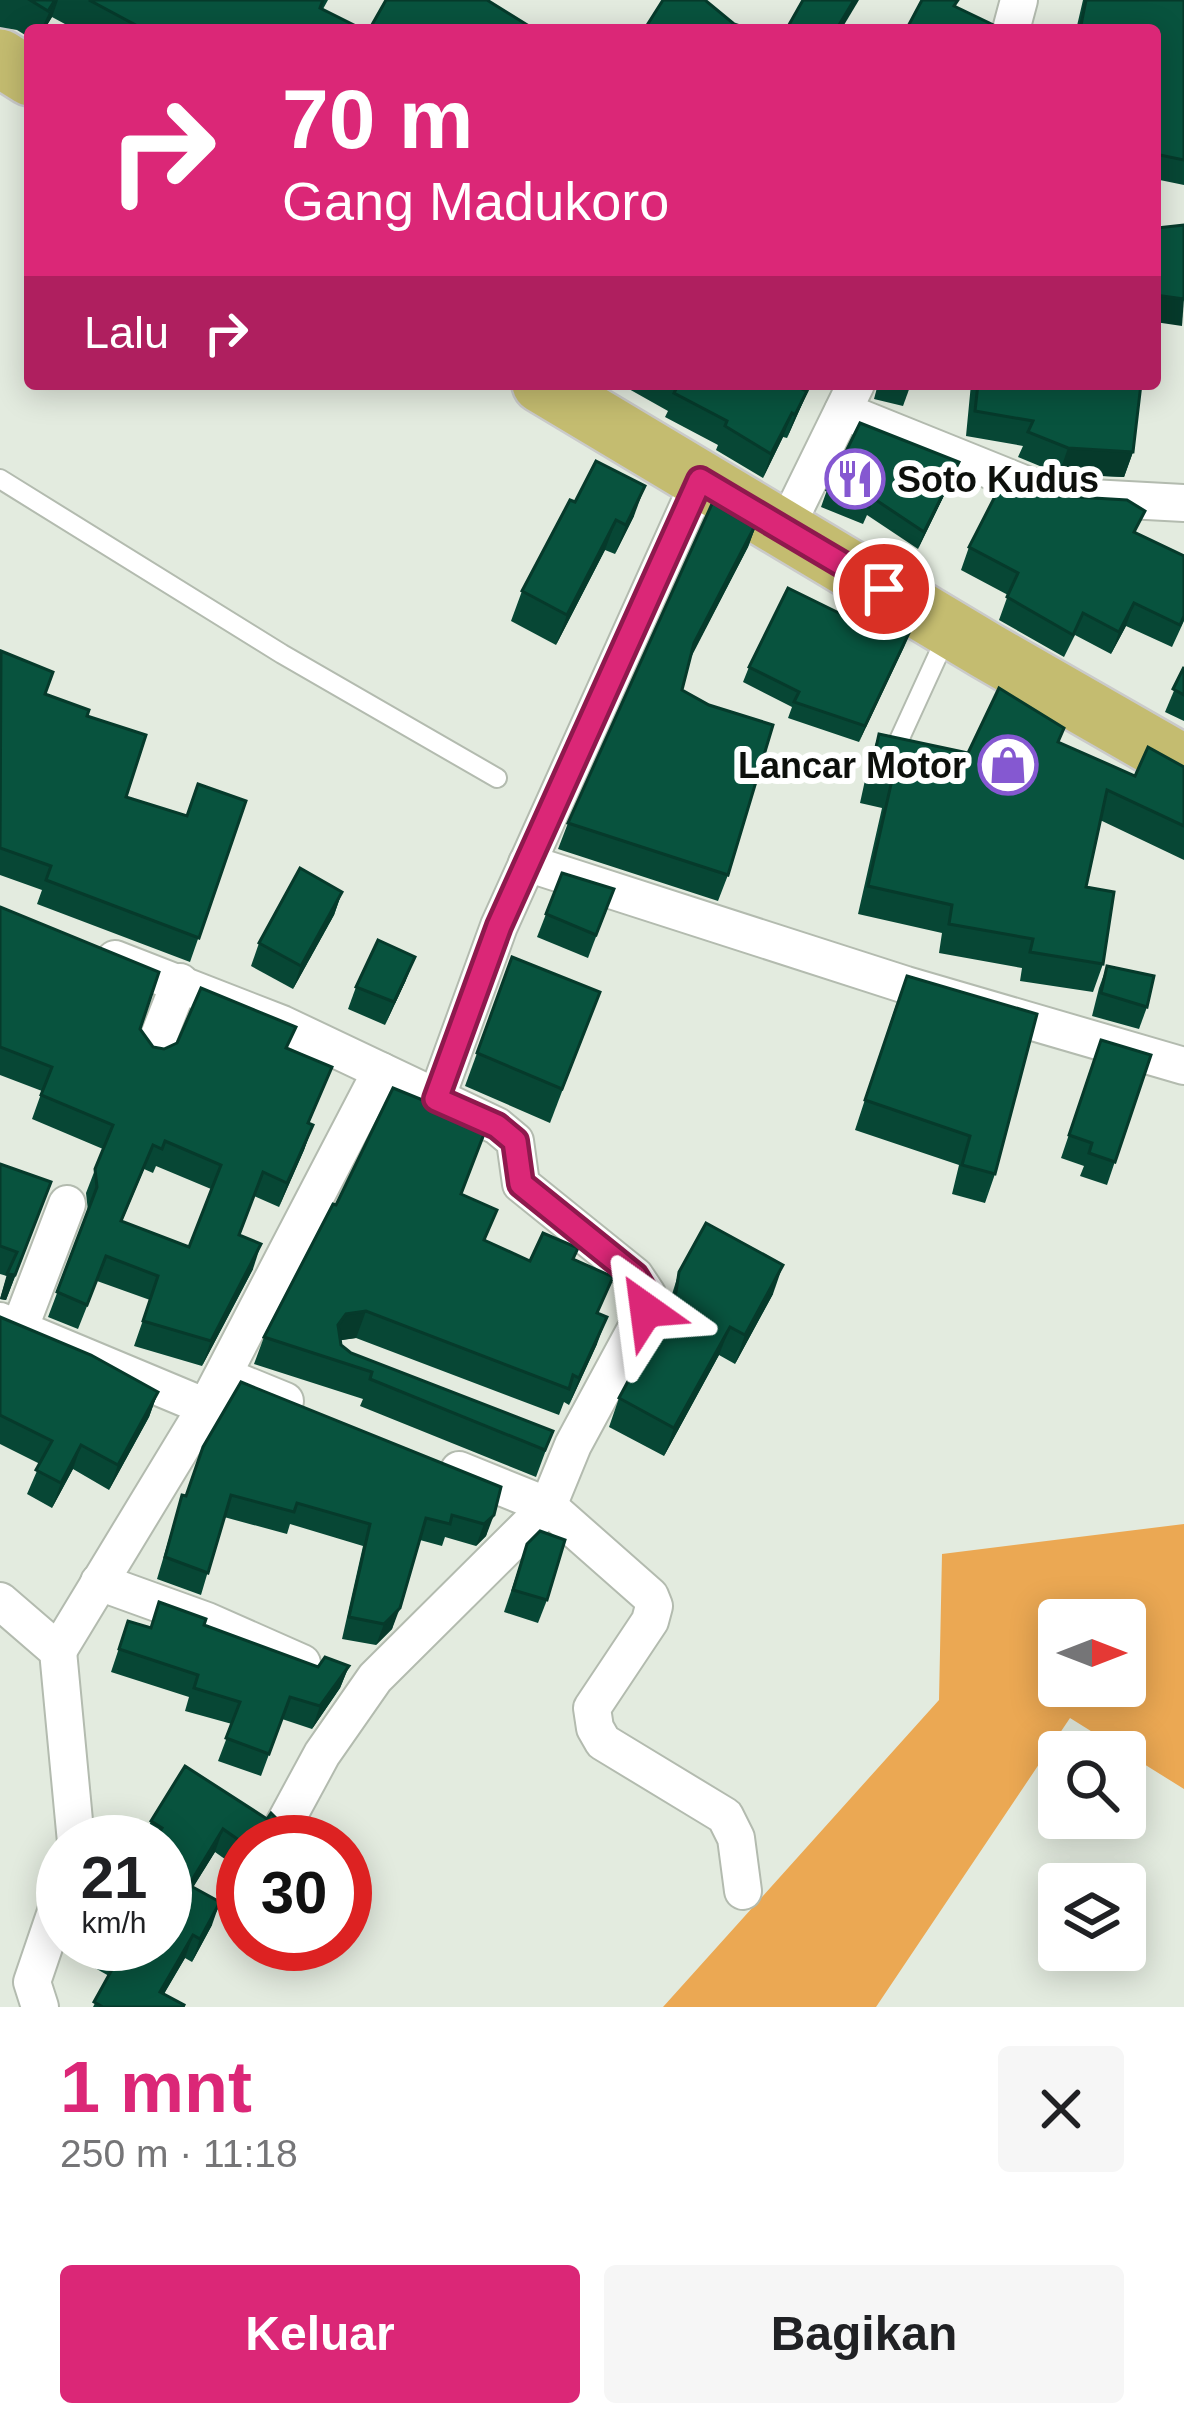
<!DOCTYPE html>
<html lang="id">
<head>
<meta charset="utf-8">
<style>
	body { margin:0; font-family:Arial,sans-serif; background:#f6f6f6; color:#202124; height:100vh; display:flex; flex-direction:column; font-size:45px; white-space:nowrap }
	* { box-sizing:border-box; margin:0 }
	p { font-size:39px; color:#757577 }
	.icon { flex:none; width:66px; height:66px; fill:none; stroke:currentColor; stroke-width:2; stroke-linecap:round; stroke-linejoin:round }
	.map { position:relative; height:2007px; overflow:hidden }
	.sheet { display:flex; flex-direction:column; background:#fff; flex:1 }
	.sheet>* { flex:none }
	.guide { position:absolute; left:24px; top:24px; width:1137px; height:366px; border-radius:12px; box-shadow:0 6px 30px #0003; background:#db2777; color:#fff; overflow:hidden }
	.needle { width:78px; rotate:90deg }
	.controls { position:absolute; left:1038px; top:1599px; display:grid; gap:24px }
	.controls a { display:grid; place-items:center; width:108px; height:108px; border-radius:12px; background:#fff; box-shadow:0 6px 30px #0003; font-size:60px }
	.speed { position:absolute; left:36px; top:1815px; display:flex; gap:24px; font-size:60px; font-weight:700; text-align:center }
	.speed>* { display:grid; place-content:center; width:156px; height:156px; border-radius:50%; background:#fff; box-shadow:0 6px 30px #0003; line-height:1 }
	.speed small { font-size:30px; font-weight:400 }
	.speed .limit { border:18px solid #d22; background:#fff; color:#111 }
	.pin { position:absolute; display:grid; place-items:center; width:102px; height:102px; color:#fff; margin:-51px; border:6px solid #fff; border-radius:50%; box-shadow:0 3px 12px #0007 }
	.me { position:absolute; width:132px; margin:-66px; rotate:329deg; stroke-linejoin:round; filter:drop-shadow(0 0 9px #0008) }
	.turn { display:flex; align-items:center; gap:42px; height:252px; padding:0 60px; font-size:54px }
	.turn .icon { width:156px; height:156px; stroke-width:2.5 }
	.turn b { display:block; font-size:84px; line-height:102px }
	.then { display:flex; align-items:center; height:114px; padding:0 60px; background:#0003; gap:24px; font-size:45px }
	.round { display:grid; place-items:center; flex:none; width:126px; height:126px; border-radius:12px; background:#f6f6f6 }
	.head { display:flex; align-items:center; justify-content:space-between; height:204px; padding:0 60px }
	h1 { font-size:72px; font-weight:700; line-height:90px; color:#db2777 }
	.button { display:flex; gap:24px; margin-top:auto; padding:24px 60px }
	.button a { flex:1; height:138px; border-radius:12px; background:#db2777; color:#fff; font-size:48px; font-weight:700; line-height:138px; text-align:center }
	.button a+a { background:#f6f6f6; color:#202124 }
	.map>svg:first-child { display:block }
</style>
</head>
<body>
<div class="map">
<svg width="1184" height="2007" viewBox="0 0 1184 2007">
	<rect width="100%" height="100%" fill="#e3ebdf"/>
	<path fill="#eba853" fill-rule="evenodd" d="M1184,1524V1789L1070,1718L876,2007H663L939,1700L942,1554ZM1059,1620H1125V1686H1059Z"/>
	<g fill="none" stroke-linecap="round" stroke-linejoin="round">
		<g stroke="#b3bbaf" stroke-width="22">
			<g id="lane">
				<path d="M0,479L282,654L497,778"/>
				<path d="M894,751L948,633"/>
			</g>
		</g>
		<g stroke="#b3bbaf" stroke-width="40">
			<g id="street">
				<path d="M1011,30L1019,0"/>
				<path d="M843,411L1054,496L1184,503"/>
				<path d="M785,529L856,384"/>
				<path d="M527,863L906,985L1184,1066"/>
				<path d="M115,959L282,1024L497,1126L515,1141L521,1184L635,1276L647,1294L646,1310L573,1445L548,1506L375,1678L322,1754L283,1826"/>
				<path d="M153,1051L180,982"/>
				<path d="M436,1099L499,926L700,480"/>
				<path d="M0,1321L206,1407L381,1071"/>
				<path d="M20,1327L67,1204"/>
				<path d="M224,1376L285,1401"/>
				<path d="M459,1470L548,1506L650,1596L654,1606L650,1621L592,1708L595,1728L603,1742L725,1816L736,1838L743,1891"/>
				<path d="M99,1582L207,1621L302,1663"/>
				<path d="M0,1601L58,1651L76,1842"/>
				<path d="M58,1651L206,1407"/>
				<path d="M40,2007L32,1982L63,1891"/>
			</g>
		</g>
		<g stroke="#cacaca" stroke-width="62">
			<g id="primary">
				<path d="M0,58L30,77"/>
				<path d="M541,384L987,651L1184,764"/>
			</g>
		</g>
		<use href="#lane" stroke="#fff" stroke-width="18"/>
		<use href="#street" stroke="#fff" stroke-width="36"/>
		<use href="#primary" stroke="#c4bc70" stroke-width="57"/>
	</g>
	<g fill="#074735" fill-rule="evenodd">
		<path d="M0,0H328L323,9L364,30H76L52,17L44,30H30V38L17,30L0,27Z"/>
		<path d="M1083,0H1184V185L1155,179V30H1076Z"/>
		<path d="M620,384H811L787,438L783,437L763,478L716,450L718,445L665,417L668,411Z"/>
		<path d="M878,384H911L903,406L874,399Z"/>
		<path d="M971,384H1141L1133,452L1124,477L1059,474L1018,457L1023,446L966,436Z"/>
		<path d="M952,479L918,549L867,515L863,524L821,507L827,490Z"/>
		<path d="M575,502L634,516L615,554L605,550L556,645L511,621L522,591Z"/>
		<path d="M758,520L748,547L690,658L682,690L728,875L718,901L558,849L568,823Z"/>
		<path d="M1137,533L1184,556V621L1172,647L1126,626L1111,654L1075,635L1064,657L999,620L1008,595L961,570L969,547Z"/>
		<path d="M841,614L884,618L910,631L859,742L788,718L792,707L743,682L749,667Z"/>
		<path d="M0,655L45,694L87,716L126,797L186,816L246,801L190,962L37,904L42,890L0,875Z"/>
		<path d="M1184,667V721L1165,712Z"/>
		<path d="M879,734L968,753L1059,742L1135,776L1184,767V860L1100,820L1086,887L1103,964L1093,992L1020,981L1022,968L939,953L942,933L858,914L882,808L860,803L869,762Z"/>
		<path d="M562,873L614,889L588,958L537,937Z"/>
		<path d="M342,892L334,915L293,989L251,966L259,943Z"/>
		<path d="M0,907L140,1029L153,1047L164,1049H287L332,1067L309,1123L313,1125L304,1150L279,1207L254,1196L239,1235L253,1269L202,1366L134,1346L150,1300L97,1281L78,1329L48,1317L88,1211L86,1193L103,1149L32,1119L42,1091L0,1075ZM156,1166L211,1189L189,1247L122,1221L144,1169L153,1173Z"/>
		<path d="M512,957L600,992L550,1123L465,1086Z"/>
		<path d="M1107,966L1147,1007L1139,1029L1092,1016L1099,988Z"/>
		<path d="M406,980L385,1025L348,1009L356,987Z"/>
		<path d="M896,1005L995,1174L985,1203L952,1194L959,1165L855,1130Z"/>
		<path d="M1101,1040L1151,1055L1107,1185L1080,1176L1084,1166L1061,1158Z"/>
		<path d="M0,1164L51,1182L6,1300L0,1299L7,1276L0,1274Z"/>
		<path d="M461,1194L486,1241L530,1261L574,1259L599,1314L597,1344L569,1405L564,1402L559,1415L356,1338L340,1340L341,1345L351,1353L553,1431L536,1477L360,1406L363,1399L254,1364L264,1337L336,1205Z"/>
		<path d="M679,1272L773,1294L735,1364L719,1355L664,1456L609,1427L619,1398L668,1307Z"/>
		<path d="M0,1317L158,1392L149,1417L109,1490L73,1469L52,1508L27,1494L40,1464L0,1444Z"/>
		<path d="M501,1487L486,1536L476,1546L445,1537L442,1546L420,1540L392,1629L376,1645L342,1639L363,1546L290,1524L287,1534L224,1517L201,1595L157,1579L182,1495Z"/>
		<path d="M527,1544L547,1600L538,1623L504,1612Z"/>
		<path d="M128,1621L150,1628L204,1625L318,1667L349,1666L340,1688L312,1729L282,1719L261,1776L218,1761L232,1724L185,1711L189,1697L111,1672Z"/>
		<path d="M267,1819L280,1822L243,1842V1872L215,1852L193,1887L212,1925L192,1962L185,1958L164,1994L183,2007H93L109,1976L88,1964L95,1944H165V1842H143L151,1821Z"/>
	</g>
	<g fill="#063a2b">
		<path d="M55,0H58L52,17L44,30H41Z"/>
		<path d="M854,0H859L841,30H836Z"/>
		<path d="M1155,295L1184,299L1182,326L1155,322Z"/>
		<path d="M763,384H811L787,438L795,415Z"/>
		<path d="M792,413L783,437L763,478L771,454Z"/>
		<path d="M1068,448L1133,452L1124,477L1059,474Z"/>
		<path d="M959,462L952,479L918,549L924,532Z"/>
		<path d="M645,486L634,516L615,554L626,525Z"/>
		<path d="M616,520L605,550L556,645L567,615Z"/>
		<path d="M758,520L748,547L685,669L694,643Z"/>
		<path d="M1134,603L1126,626L1111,654L1119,632Z"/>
		<path d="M910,631L904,647L859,742L865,726Z"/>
		<path d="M342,892L334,915L293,989L301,966Z"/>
		<path d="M415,957L406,980L385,1025L394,1002Z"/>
		<path d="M313,1125L304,1150L279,1207L287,1183Z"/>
		<path d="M51,1182L6,1300L0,1299L7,1274Z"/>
		<path d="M261,1244L253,1269L202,1366L211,1341Z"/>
		<path d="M783,1265L773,1294L735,1364L745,1335Z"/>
		<path d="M366,1311L356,1338L336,1341L338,1325L346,1314Z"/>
		<path d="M607,1317L597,1344L569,1405L579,1378Z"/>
		<path d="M730,1327L719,1355L664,1456L674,1428Z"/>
		<path d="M158,1392L149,1417L109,1490L118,1465Z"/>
		<path d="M81,1445L73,1469L52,1508L61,1483Z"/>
		<path d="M494,1515L486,1536L476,1546L484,1524Z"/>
		<path d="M400,1608L392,1629L376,1645L384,1624Z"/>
		<path d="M349,1666L340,1688L312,1729L320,1706Z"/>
		<path d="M223,1829L215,1852L181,1907L189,1885Z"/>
		<path d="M220,1902L212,1925L192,1962L200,1939Z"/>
		<path d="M193,1935L185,1958L156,2007L160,1992Z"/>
	</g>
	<g fill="#08533e" stroke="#063a2b" stroke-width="3" fill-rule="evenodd">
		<path d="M30,0H55L48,11Z"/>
		<path d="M89,0H323L320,8L364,30H145Z"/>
		<path d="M386,0H487L529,26L527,30H369Z"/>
		<path d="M663,0H705L734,24L746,28L757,26L763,30H644Z"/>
		<path d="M803,0H854L836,30H786Z"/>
		<path d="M922,0H958L954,6L1004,30H906Z"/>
		<path d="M1086,0H1184V160L1155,154V30H1080Z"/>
		<path d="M1184,225V299L1155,295V226L1157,228Z"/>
		<path d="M672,384H790L807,391L795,415L792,413L771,454L725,426L727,421L674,393L677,387Z"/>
		<path d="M978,384H1141L1133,452L1068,448L1028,432L1033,421L975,411Z"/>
		<path d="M860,423L959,462L924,532L873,498L869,507L827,490Z"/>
		<path d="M596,461L645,486L626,525L616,520L567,615L522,591L570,500L575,502Z"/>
		<path d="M1006,475L1060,496L1127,500L1145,511L1134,532L1184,556V616L1180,625L1134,603L1119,632L1083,613L1073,635L1007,597L1018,573L969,547Z"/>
		<path d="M716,495L758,520L694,643L682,690L709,705L773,725L728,875L568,823Z"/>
		<path d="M788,588L841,614L853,590L886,610L883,618L910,631L865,726L794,702L799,692L749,667Z"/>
		<path d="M1,651L53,672L45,694L89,710L87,716L146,735L126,797L187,816L198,784L246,801L199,938L46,880L51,866L0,848Z"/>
		<path d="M1184,667V695L1173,689Z"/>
		<path d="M999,688L1064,728L1058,742L1135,776L1148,747L1184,767V826L1107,790L1086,887L1114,892L1103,964L1030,952L1033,939L949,924L952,905L868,886L892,780L870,775L879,734L968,753Z"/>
		<path d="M300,868L342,892L301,966L259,943Z"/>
		<path d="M562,873L614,889L596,935L546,914Z"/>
		<path d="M0,907L159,972L140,1029L153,1047L164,1049L177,1043L201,988L296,1027L286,1048L332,1067L308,1123L313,1125L287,1183L263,1172L239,1235L261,1244L211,1341L143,1321L158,1276L106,1256L87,1305L57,1292L97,1187L95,1169L113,1125L41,1095L52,1067L0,1047ZM165,1141L221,1165L189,1247L121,1221L153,1145L162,1149Z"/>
		<path d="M378,940L415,957L394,1002L356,987Z"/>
		<path d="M512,957L600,992L562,1089L477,1053Z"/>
		<path d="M1107,966L1154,976L1147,1007L1101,993Z"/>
		<path d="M907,976L1037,1014L995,1174L962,1165L970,1136L865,1100Z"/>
		<path d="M1101,1040L1151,1055L1115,1162L1089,1153L1092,1143L1069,1135Z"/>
		<path d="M393,1088L487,1126L461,1194L497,1210L484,1240L530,1261L543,1233L578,1248L573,1259L613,1277L597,1313L607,1317L579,1378L573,1375L569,1389L366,1311L346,1314L338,1325L341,1345L351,1353L553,1431L545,1450L370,1379L372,1372L264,1337L333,1204L336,1205Z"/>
		<path d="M0,1164L51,1182L15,1275L7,1274L17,1252L0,1246Z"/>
		<path d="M706,1223L783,1265L745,1335L730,1327L674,1428L619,1398L676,1292L679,1272Z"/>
		<path d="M0,1317L91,1355L158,1392L118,1465L81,1445L61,1483L36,1470L52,1441L0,1415Z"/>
		<path d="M241,1382L501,1487L494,1515L484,1524L452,1515L450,1524L426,1518L400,1608L384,1624L349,1617L370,1524L297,1503L294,1512L231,1495L208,1573L165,1557L182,1495L186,1496L203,1447Z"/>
		<path d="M540,1531L565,1540L547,1600L513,1590L527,1544Z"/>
		<path d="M159,1602L206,1619L204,1625L318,1667L325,1657L349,1666L320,1706L290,1697L269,1754L226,1738L240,1702L194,1688L198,1675L119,1649L128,1621L151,1628Z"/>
		<path d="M185,1766L267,1819L271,1813L280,1822L301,1832L294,1842L243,1843L223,1829L189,1885L220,1902L200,1939L193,1935L160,1992L184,2005L183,2007H103L94,2002L120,1955L101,1944H165V1842H153L162,1828L151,1821Z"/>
	</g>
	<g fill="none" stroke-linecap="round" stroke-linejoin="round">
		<g stroke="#8e194d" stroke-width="30">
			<path id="route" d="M646,1310V1294L635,1276L521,1184L515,1141L497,1126L436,1099L499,926L700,480L884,589"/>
		</g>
		<use href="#route" stroke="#db2777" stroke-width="21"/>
	</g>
	<defs>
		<g id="restaurant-ring" transform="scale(3)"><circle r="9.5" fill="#fff" stroke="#8558d1" stroke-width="1.5"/><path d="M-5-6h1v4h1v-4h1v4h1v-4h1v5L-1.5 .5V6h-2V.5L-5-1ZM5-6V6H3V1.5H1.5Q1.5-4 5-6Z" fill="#8558d1"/></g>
		<g id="shop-ring" transform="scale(3)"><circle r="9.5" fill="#fff" stroke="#8558d1" stroke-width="1.5"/><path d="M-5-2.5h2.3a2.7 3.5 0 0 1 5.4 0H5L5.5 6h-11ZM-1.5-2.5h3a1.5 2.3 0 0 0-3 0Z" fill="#8558d1"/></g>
	</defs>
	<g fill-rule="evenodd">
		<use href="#restaurant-ring" x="855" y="479"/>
		<use href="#shop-ring" x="1008" y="765"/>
	</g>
	<g text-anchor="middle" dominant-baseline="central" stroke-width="12" stroke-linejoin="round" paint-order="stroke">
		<g font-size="36" font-weight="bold" fill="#0d100c" stroke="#fff" text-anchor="start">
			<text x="897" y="479">Soto Kudus</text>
			<text x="966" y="765" text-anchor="end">Lancar Motor</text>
		</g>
	</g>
</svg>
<div class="controls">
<a><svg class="needle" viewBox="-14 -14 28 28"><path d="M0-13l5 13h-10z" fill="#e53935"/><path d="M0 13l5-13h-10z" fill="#757577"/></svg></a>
<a><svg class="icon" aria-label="search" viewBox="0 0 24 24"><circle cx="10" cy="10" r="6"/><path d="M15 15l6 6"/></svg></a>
<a><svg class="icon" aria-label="layers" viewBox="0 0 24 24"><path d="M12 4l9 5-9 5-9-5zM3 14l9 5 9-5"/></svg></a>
</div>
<div class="speed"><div>21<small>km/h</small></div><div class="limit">30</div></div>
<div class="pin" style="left:884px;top:589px;background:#d93025"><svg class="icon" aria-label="arrive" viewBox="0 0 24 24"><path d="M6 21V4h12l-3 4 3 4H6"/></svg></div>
<svg class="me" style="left:646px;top:1310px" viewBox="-20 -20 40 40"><path d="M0-17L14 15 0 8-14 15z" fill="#db2777" stroke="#fff" stroke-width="4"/></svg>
<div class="guide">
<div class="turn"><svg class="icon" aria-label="right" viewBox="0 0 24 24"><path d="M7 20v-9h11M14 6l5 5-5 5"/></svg><div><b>70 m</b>Gang Madukoro</div></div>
<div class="then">Lalu<svg class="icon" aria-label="right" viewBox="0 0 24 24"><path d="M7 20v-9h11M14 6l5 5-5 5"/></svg></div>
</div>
</div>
<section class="sheet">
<div class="head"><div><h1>1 mnt</h1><p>250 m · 11:18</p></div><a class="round"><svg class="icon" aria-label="close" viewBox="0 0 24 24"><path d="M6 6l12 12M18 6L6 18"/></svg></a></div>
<div class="button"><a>Keluar</a><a>Bagikan</a></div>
</section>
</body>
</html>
